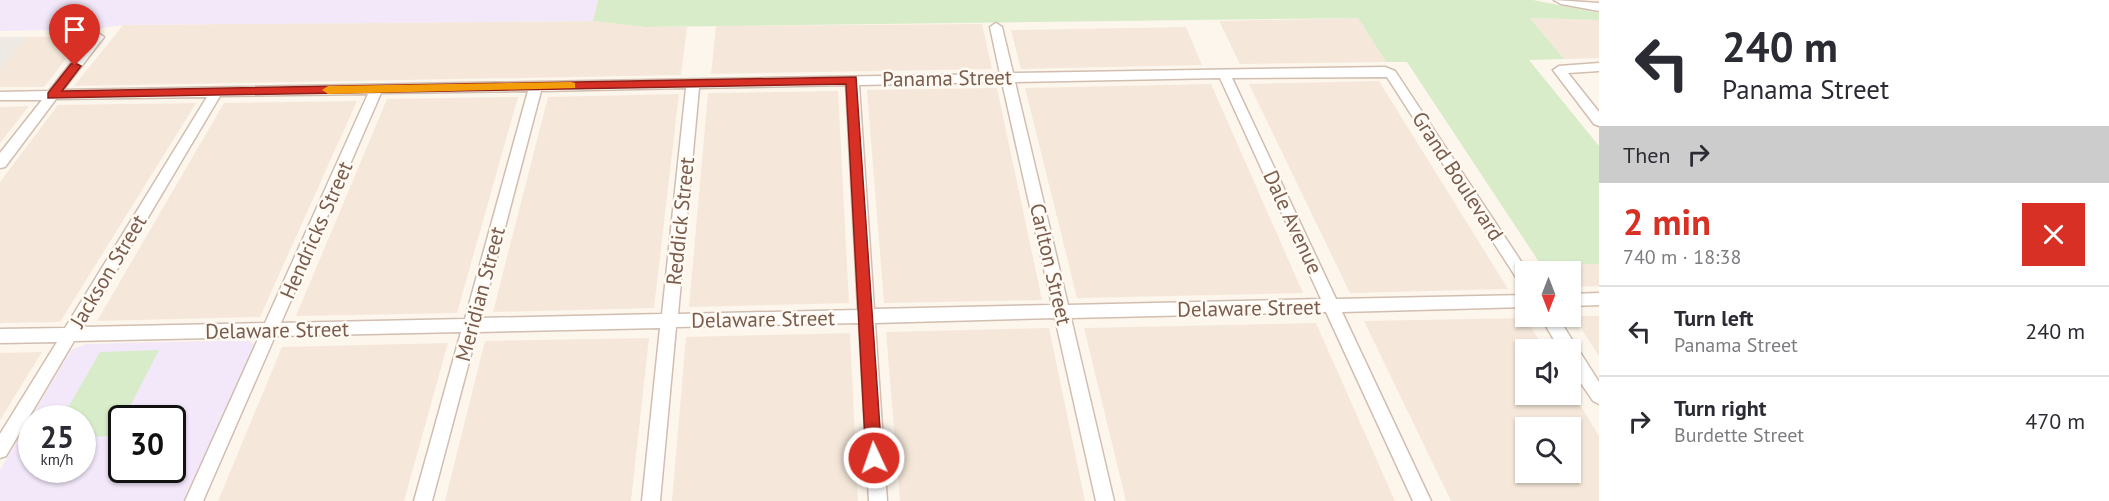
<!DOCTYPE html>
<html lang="en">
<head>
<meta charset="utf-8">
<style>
	body { margin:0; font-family:"PT Sans",sans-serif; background:#f7f7f7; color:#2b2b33; height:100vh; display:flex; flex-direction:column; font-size:22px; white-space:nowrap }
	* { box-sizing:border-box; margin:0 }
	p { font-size:20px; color:#7c7c81 }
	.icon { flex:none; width:33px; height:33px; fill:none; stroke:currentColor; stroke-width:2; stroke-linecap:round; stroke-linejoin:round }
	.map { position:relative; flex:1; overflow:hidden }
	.drawer { display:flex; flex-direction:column; background:#fff; width:510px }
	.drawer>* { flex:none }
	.banner { background:#fff; color:#2b2b33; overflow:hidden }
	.needle { width:39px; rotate:180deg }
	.buttons { position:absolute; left:1515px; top:261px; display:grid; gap:12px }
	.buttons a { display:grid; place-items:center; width:66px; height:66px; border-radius:0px; background:#fff; box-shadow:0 2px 4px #0004; font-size:30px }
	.speed { position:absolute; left:18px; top:405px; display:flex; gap:12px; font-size:30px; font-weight:700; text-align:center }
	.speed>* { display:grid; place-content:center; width:78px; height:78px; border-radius:50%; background:#fff; box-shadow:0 2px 4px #0004; line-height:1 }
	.speed small { font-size:15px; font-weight:400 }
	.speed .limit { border:3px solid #111; border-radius:9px; background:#fff; color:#111 }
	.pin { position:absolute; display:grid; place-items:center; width:51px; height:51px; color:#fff; margin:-62px -26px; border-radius:50% 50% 50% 0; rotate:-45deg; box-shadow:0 0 6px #0007 }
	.pin .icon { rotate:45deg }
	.me { position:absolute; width:66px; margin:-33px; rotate:357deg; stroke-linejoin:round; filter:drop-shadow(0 0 4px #0008) }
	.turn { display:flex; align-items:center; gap:21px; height:126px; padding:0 24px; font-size:27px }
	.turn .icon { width:78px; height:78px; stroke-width:2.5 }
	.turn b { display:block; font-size:42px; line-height:51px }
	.then { display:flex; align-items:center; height:57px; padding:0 24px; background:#0003; gap:12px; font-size:22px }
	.round { display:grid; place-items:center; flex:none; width:63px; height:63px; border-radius:0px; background:#f7f7f7 }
	.head { display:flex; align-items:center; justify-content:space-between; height:102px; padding:0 24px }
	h1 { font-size:36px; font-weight:700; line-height:45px; color:#d93025 }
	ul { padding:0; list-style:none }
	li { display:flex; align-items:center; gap:18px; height:90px; padding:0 24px; border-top:2px solid #e1e1e2 }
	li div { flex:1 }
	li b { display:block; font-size:22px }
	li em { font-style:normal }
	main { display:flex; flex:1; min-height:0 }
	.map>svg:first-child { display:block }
</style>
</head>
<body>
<main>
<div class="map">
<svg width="1599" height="501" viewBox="0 0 1599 501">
	<rect width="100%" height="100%" fill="#fdf6ec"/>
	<g fill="#f5e8da" fill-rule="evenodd">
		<path d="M1358,18L1386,62L1240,64L1219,21Z"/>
		<path d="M1530,18L1599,20V58L1564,59Z"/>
		<path d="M593,21L645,27H687L681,75L74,86L123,25Z"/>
		<path d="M982,24L992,69L711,74L716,26Z"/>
		<path d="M1186,27L1202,65L1021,69L1011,30Z"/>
		<path d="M84,36L44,87H0V69L27,37Z"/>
		<path d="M1379,81L1508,289L1350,293L1249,84Z"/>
		<path d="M1211,84L1303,293L1077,298L1025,88Z"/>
		<path d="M997,88L1042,300L884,303L867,90Z"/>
		<path d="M838,91L849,303L689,307L708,93Z"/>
		<path d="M679,94L654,308L493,312L548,97Z"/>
		<path d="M518,97L457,313L296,316L387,99Z"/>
		<path d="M357,101L260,317L97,321L224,103Z"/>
		<path d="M196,103L60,322L0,323V182L58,105Z"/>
		<path d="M29,106L0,143V107Z"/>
		<path d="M1599,264V286L1571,287L1570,272L1545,271L1541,265Z"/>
		<path d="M1573,316H1599V356Z"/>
		<path d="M1525,318L1545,349L1526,350V394H1570L1571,390L1599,436V501H1451L1364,321ZM1526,428H1570V472H1526Z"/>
		<path d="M1316,323L1395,501H1126L1084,328Z"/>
		<path d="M1049,328L1085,501H900L886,332Z"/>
		<path d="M850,333L858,501H672L686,337Z"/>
		<path d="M649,338L631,501H445L485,341Z"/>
		<path d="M448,343L404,501H218L282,347Z"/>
		<path d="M42,352L0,420V353Z"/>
	</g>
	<path fill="#efe9e4" d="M0,37H27L0,69Z"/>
	<g fill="#f3e8fa" fill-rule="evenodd">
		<path d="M0,0H598L593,21L123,25L96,29L0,31Z"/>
		<path d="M247,340L255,344V348L187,501H0V470L71,350L86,344ZM32,418H82V470H32ZM122,418H172V470H122Z"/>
	</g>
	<g fill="#d8ecc9">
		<path d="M598,0H1533L1599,13V20L1530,18L1564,59L1529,60L1599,146V264L1541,265L1407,62H1386L1358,18L645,27L593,21Z"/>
		<path d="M159,350L124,418H122L115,436L83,437L82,418H62L100,352Z"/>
	</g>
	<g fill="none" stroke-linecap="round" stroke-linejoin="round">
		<g stroke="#d1beb0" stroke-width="3">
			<g id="minor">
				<path d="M996,23L1002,27L1013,73L1385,67L1395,71L1528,272H1526V287L1521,285L1387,77L1232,78L1336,299L1526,295V307L1342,312L1431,501H1413L1326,312L1071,318L1114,501H1096L1055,318L875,323L887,501H869L859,323L676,327L660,501H642L660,328L477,332L432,501H414L461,332L275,336L203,501H185L259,337L74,341L6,456L0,458V434L57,342L0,343V329L65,328L207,97L56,99L5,167L0,168V153L42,100H0V92L49,91L94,34L98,33L104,37L63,90L1000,74L990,27ZM1220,78L1321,299L1068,305L1015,82ZM1002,82L1052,305L874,309L859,85ZM846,85L858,310L678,314L699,88ZM686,88L662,314L481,318L541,91ZM528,91L465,319L281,323L381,93ZM368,94L265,323L83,327L220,96Z"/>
				<path d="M1599,63V71L1568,73L1599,112V126L1594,124L1553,70L1559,66Z"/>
				<path d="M1599,293V305L1570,306V294Z"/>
				<path d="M1540,316H1557L1599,382V404L1593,401L1570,367V350H1560Z"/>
			</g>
		</g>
		<g stroke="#d1beb0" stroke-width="3">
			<path id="tertiary" d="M1554,0L1599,3V11L1561,4Z"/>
		</g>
		<use href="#minor" fill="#fff" fill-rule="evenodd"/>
		<use href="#tertiary" fill="#fff" fill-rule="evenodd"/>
	</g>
	<path fill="#d93025" stroke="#8d1f18" stroke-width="1.5" d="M75,63L81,66L62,91L856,77L882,458L880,463L874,466L868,463L866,458L846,84L48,98V93L71,64Z"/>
	<path fill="#f59e0b" d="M571,82L575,83V88L328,94L322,90L328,86Z"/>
	<g text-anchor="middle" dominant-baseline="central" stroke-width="5" stroke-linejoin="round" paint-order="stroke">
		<g font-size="21" fill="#7a5c4d" stroke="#fffaf3">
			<text transform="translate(947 78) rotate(-1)">Panama Street</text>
			<text transform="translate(1458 176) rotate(57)">Grand Boulevard</text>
			<text transform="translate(680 221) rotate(-84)">Reddick Street</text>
			<text transform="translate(1293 222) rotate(65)">Dale Avenue</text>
			<text transform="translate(316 230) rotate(-66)">Hendricks Street</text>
			<text transform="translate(1051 264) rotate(77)">Carlton Street</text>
			<text transform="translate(108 271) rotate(-59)">Jackson Street</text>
			<text transform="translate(480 294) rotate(-75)">Meridian Street</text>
			<text transform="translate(1249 308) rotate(-1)">Delaware Street</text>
			<text transform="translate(763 319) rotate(-1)">Delaware Street</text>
			<text transform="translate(277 330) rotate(-1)">Delaware Street</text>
		</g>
	</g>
</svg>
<div class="buttons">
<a><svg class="needle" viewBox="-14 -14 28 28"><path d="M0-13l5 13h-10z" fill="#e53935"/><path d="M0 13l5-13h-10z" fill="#7c7c81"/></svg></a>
<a><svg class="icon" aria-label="sound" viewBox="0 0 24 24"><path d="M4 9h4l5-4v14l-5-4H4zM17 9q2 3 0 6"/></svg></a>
<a><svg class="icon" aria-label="search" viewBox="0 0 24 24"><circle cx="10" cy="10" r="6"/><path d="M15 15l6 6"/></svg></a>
</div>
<div class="speed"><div>25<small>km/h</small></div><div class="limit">30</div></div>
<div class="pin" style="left:75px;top:66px;background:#d93025"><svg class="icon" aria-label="arrive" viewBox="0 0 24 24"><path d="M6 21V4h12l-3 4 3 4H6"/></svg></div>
<svg class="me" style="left:874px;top:458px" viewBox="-20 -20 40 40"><circle r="17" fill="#d93025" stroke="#fff" stroke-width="3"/><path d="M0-11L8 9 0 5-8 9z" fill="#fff"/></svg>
</div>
<section class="drawer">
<div class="banner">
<div class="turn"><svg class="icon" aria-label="left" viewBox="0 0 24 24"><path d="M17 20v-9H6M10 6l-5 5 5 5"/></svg><div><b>240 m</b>Panama Street</div></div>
<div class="then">Then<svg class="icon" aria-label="right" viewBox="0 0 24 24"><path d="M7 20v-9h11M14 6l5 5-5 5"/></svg></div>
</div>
<div class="head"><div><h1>2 min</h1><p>740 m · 18:38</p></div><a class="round" style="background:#d93025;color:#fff"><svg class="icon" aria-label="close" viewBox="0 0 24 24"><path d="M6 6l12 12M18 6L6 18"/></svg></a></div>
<ul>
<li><svg class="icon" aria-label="left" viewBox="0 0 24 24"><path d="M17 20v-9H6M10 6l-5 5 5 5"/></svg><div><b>Turn left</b><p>Panama Street</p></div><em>240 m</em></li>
<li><svg class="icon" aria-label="right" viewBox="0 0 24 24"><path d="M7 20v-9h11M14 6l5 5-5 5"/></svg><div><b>Turn right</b><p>Burdette Street</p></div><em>470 m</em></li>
</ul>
</section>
</main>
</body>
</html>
